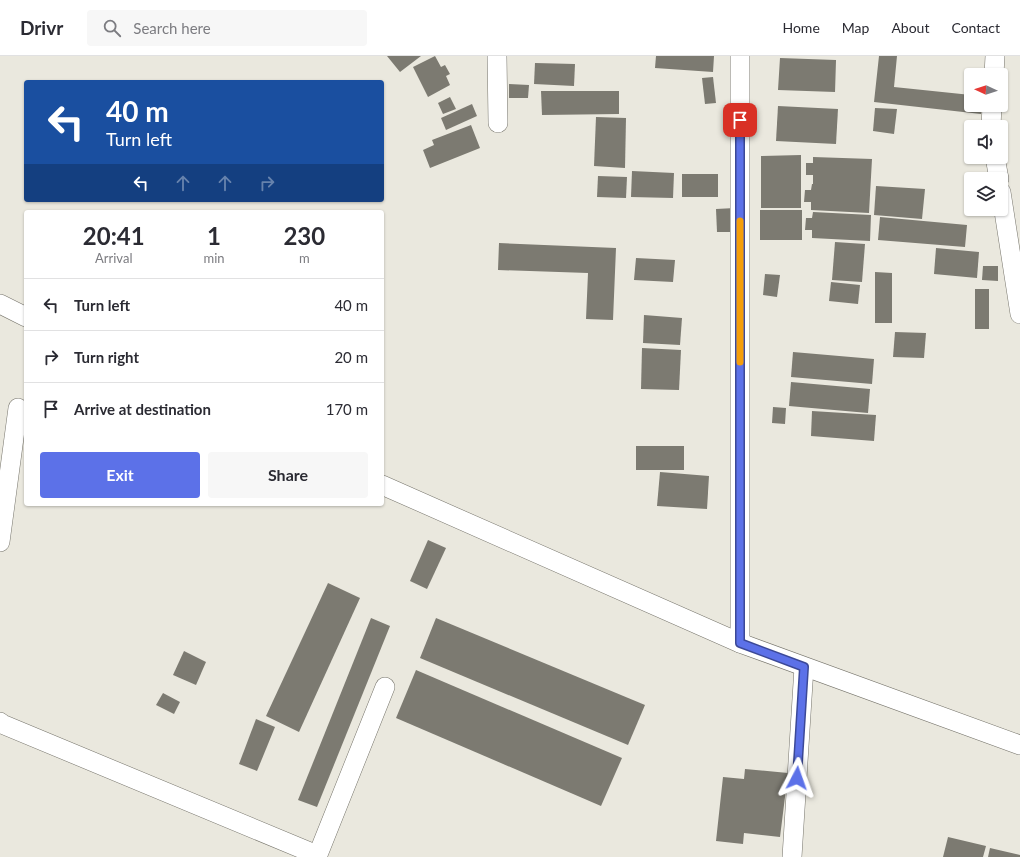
<!DOCTYPE html>
<html lang="en">
<head>
<meta charset="utf-8">
<style>
	body { margin:0; font-family:Lato,sans-serif; background:#f7f7f7; color:#2b2b33; height:100vh; display:flex; flex-direction:column; font-size:15px; white-space:nowrap }
	* { box-sizing:border-box; margin:0 }
	p { font-size:13px; color:#7c7c81 }
	.icon { flex:none; width:22px; height:22px; fill:none; stroke:currentColor; stroke-width:2; stroke-linecap:round; stroke-linejoin:round }
	.map { position:relative; flex:1; overflow:hidden }
	.details { position:absolute; left:24px; top:154px; width:360px; height:296px; display:flex; flex-direction:column; background:#fff; border-radius:4px; box-shadow:0 1px 3px #0004 }
	.details>* { flex:none }
	.top-card { position:absolute; left:24px; top:24px; width:360px; height:122px; border-radius:4px; box-shadow:0 1px 3px #0004; background:#1a4fa0; color:#fff; overflow:hidden }
	.needle { width:26px; rotate:273deg }
	.controls { position:absolute; left:964px; top:12px; display:grid; gap:8px }
	.controls a { display:grid; place-items:center; width:44px; height:44px; border-radius:4px; background:#fff; box-shadow:0 1px 3px #0004; font-size:20px }
	.pin { position:absolute; display:grid; place-items:center; width:34px; height:34px; color:#fff; margin:-17px; border-radius:8px; box-shadow:0 2px 6px #0006 }
	.me { position:absolute; width:44px; margin:-22px; rotate:4deg; stroke-linejoin:round; filter:drop-shadow(0 0 3px #0008) }
	.turn { display:flex; align-items:center; gap:14px; height:84px; padding:0 16px; font-size:18px }
	.turn .icon { width:52px; height:52px; stroke-width:2.5 }
	.turn b { display:block; font-size:28px; line-height:34px }
	.lanes { display:flex; align-items:center; height:38px; padding:0 16px; background:#0003; justify-content:center; gap:20px; direction:ltr }
	.lanes .off { opacity:.35 }
	.eta { display:flex; justify-content:space-evenly; align-items:center; height:68px; text-align:center }
	.eta b { font-size:24px; font-weight:700; line-height:28px }
	.primary-button { display:flex; gap:8px; margin-top:auto; padding:8px 16px }
	.primary-button a { flex:1; height:46px; border-radius:4px; background:#5c71e8; color:#fff; font-size:16px; font-weight:700; line-height:46px; text-align:center }
	.primary-button a+a { background:#f7f7f7; color:#2b2b33 }
	ul { padding:0; list-style:none }
	li { display:flex; align-items:center; gap:12px; height:52px; padding:0 16px; border-top:1px solid #e1e1e2 }
	li div { flex:1 }
	li b { display:block; font-size:15px }
	li em { font-style:normal }
	header { display:flex; align-items:center; gap:24px; box-sizing:border-box; height:56px; padding:0 20px; background:#fff; border-bottom:1px solid #e1e1e2 }
	header strong { font-size:19px }
	nav { display:flex; gap:22px; margin-inline-start:auto; font-size:14px }
	.search { width:280px; height:36px; background:#f7f7f7; display:flex; align-items:center; gap:10px; box-sizing:border-box; padding:0 14px; border-radius:4px; color:#7c7c81; font-size:15px }
	.map>svg:first-child { display:block }
</style>
</head>
<body>
<header>
<strong>Drivr</strong>
<div class="search"><svg class="icon" aria-label="search" viewBox="0 0 24 24"><circle cx="10" cy="10" r="6"/><path d="M15 15l6 6"/></svg>Search here</div>
<nav><a>Home</a><a>Map</a><a>About</a><a>Contact</a></nav>
</header>
<div class="map">
<svg width="1020" height="801" viewBox="0 0 1020 801">
	<rect width="100%" height="100%" fill="#eae8de"/>
	<g fill="#7c7a71">
		<path d="M387,0H421L400,16Z"/>
		<path d="M435,0L441,11L445,9L450,18L446,20L450,29L428,41L413,11Z"/>
		<path d="M656,0H714L713,16L655,12Z"/>
		<path d="M879,0H897L894,31L971,39V49H982L981,58L874,46Z"/>
		<path d="M780,2L836,4L835,36L778,34Z"/>
		<path d="M535,7L575,8L574,30L534,28Z"/>
		<path d="M713,21L716,47L705,48L702,22Z"/>
		<path d="M509,28L529,29L528,42H509Z"/>
		<path d="M541,35H619V58L542,59Z"/>
		<path d="M450,41L456,53L443,58L438,47Z"/>
		<path d="M472,48L477,60L446,74L441,62Z"/>
		<path d="M778,50L838,53L836,88L776,85Z"/>
		<path d="M875,52L897,53L894,78L873,75Z"/>
		<path d="M596,61L626,62L625,112L594,110Z"/>
		<path d="M471,69L480,92L430,112L423,94L434,89L432,84Z"/>
		<path d="M801,99V152H761V100Z"/>
		<path d="M813,101L872,103L869,157L811,154V146H804L805,134H811L812,128H813V119H806V107H813Z"/>
		<path d="M632,115L674,117L673,142L631,141Z"/>
		<rect x="682" y="118" width="36" height="23"/>
		<path d="M598,120L627,121L626,142L597,141Z"/>
		<path d="M876,130L925,133L922,163L874,159Z"/>
		<path d="M735,152V176H717L716,153Z"/>
		<rect x="760" y="154" width="42" height="30"/>
		<path d="M813,156L871,159L870,185L812,182V174H805L806,162H812Z"/>
		<path d="M880,161L967,169L965,191L878,184Z"/>
		<path d="M835,186L865,188L862,226L832,224Z"/>
		<path d="M499,187L616,192L613,264L586,263L588,217L498,214Z"/>
		<path d="M936,192L979,196L977,222L934,218Z"/>
		<path d="M636,202L675,204L673,226L634,224Z"/>
		<path d="M983,210H998V225L982,224Z"/>
		<path d="M875,216L892,217V267H875Z"/>
		<path d="M765,218L780,219L777,241L763,239Z"/>
		<path d="M831,226L860,229L858,248L829,245Z"/>
		<rect x="975" y="233" width="14" height="40"/>
		<path d="M644,259L682,262L680,289L643,287Z"/>
		<path d="M895,276L926,277L924,302L893,301Z"/>
		<path d="M642,292L681,294L679,334L641,333Z"/>
		<path d="M793,296L874,303L872,328L791,321Z"/>
		<path d="M791,326L870,333L868,357L789,350Z"/>
		<path d="M773,351L786,352L785,368L772,367Z"/>
		<path d="M812,355L876,359L874,385L811,380Z"/>
		<rect x="636" y="390" width="48" height="24"/>
		<path d="M660,416L709,420L707,453L657,450Z"/>
		<path d="M428,484L446,492L427,533L410,525Z"/>
		<path d="M328,527L360,542L299,676L266,660Z"/>
		<path d="M371,562L390,570L317,751L298,744Z"/>
		<path d="M436,562L645,649L628,689L420,602Z"/>
		<path d="M184,595L206,606L196,629L173,619Z"/>
		<path d="M416,614L622,702L601,750L396,662Z"/>
		<path d="M163,637L180,646L174,658L156,649Z"/>
		<path d="M256,663L275,671L257,715L239,708Z"/>
		<path d="M745,713L788,717L780,781L744,777L743,788L716,785L723,721L744,723Z"/>
		<path d="M948,781L986,790L983,801H943Z"/>
		<path d="M990,792L1020,799V801H988Z"/>
	</g>
	<g fill="none" stroke-linecap="round" stroke-linejoin="round">
		<g stroke="#76746b" stroke-width="20">
			<g id="minor">
				<path d="M497,0L498,67"/>
				<path d="M994,19L995,0"/>
				<path d="M991,71L992,49"/>
				<path d="M995,101L999,123"/>
				<path d="M1001,136L1020,258"/>
				<path d="M0,248L26,261"/>
				<path d="M382,429L740,587L1020,689"/>
				<path d="M0,486L18,352"/>
				<path d="M740,587V0"/>
				<path d="M0,666L2,668L317,799V801"/>
				<path d="M317,801L385,631"/>
				<path d="M792,801L804,611"/>
			</g>
		</g>
		<use href="#minor" stroke="#fff" stroke-width="19"/>
	</g>
	<g fill="none" stroke-linecap="round" stroke-linejoin="round">
		<g stroke="#3c4997" stroke-width="10">
			<path id="route" d="M740,64V587L804,611L797,722"/>
		</g>
		<use href="#route" stroke="#5c71e8" stroke-width="7"/>
		<path stroke="#f59e0b" stroke-width="7" d="M740,306V165"/>
	</g>
</svg>
<div class="controls">
<a><svg class="needle" viewBox="-14 -14 28 28"><path d="M0-13l5 13h-10z" fill="#e53935"/><path d="M0 13l5-13h-10z" fill="#7c7c81"/></svg></a>
<a><svg class="icon" aria-label="sound" viewBox="0 0 24 24"><path d="M4 9h4l5-4v14l-5-4H4zM17 9q2 3 0 6"/></svg></a>
<a><svg class="icon" aria-label="layers" viewBox="0 0 24 24"><path d="M12 4l9 5-9 5-9-5zM3 14l9 5 9-5"/></svg></a>
</div>
<div class="pin" style="left:740px;top:64px;background:#d93025"><svg class="icon" aria-label="arrive" viewBox="0 0 24 24"><path d="M6 21V4h12l-3 4 3 4H6"/></svg></div>
<svg class="me" style="left:797px;top:722px" viewBox="-20 -20 40 40"><path d="M0-17L14 15 0 8-14 15z" fill="#5c71e8" stroke="#fff" stroke-width="4"/></svg>
<div class="top-card">
<div class="turn"><svg class="icon" aria-label="left" viewBox="0 0 24 24"><path d="M17 20v-9H6M10 6l-5 5 5 5"/></svg><div><b>40 m</b>Turn left</div></div>
<div class="lanes"><svg class="icon" aria-label="left" viewBox="0 0 24 24"><path d="M17 20v-9H6M10 6l-5 5 5 5"/></svg><svg class="icon off" aria-label="ahead" viewBox="0 0 24 24"><path d="M12 20V5M6 11l6-6 6 6"/></svg><svg class="icon off" aria-label="ahead" viewBox="0 0 24 24"><path d="M12 20V5M6 11l6-6 6 6"/></svg><svg class="icon off" aria-label="right" viewBox="0 0 24 24"><path d="M7 20v-9h11M14 6l5 5-5 5"/></svg></div>
</div>
<section class="details">
<div class="eta">
<div><b>20:41</b><p>Arrival</p></div>
<div><b>1</b><p>min</p></div>
<div><b>230</b><p>m</p></div>
</div>
<ul>
<li><svg class="icon" aria-label="left" viewBox="0 0 24 24"><path d="M17 20v-9H6M10 6l-5 5 5 5"/></svg><div><b>Turn left</b></div><em>40 m</em></li>
<li><svg class="icon" aria-label="right" viewBox="0 0 24 24"><path d="M7 20v-9h11M14 6l5 5-5 5"/></svg><div><b>Turn right</b></div><em>20 m</em></li>
<li><svg class="icon" aria-label="arrive" viewBox="0 0 24 24"><path d="M6 21V4h12l-3 4 3 4H6"/></svg><div><b>Arrive at destination</b></div><em>170 m</em></li>
</ul>
<div class="primary-button"><a>Exit</a><a>Share</a></div>
</section>
</div>
</body>
</html>
